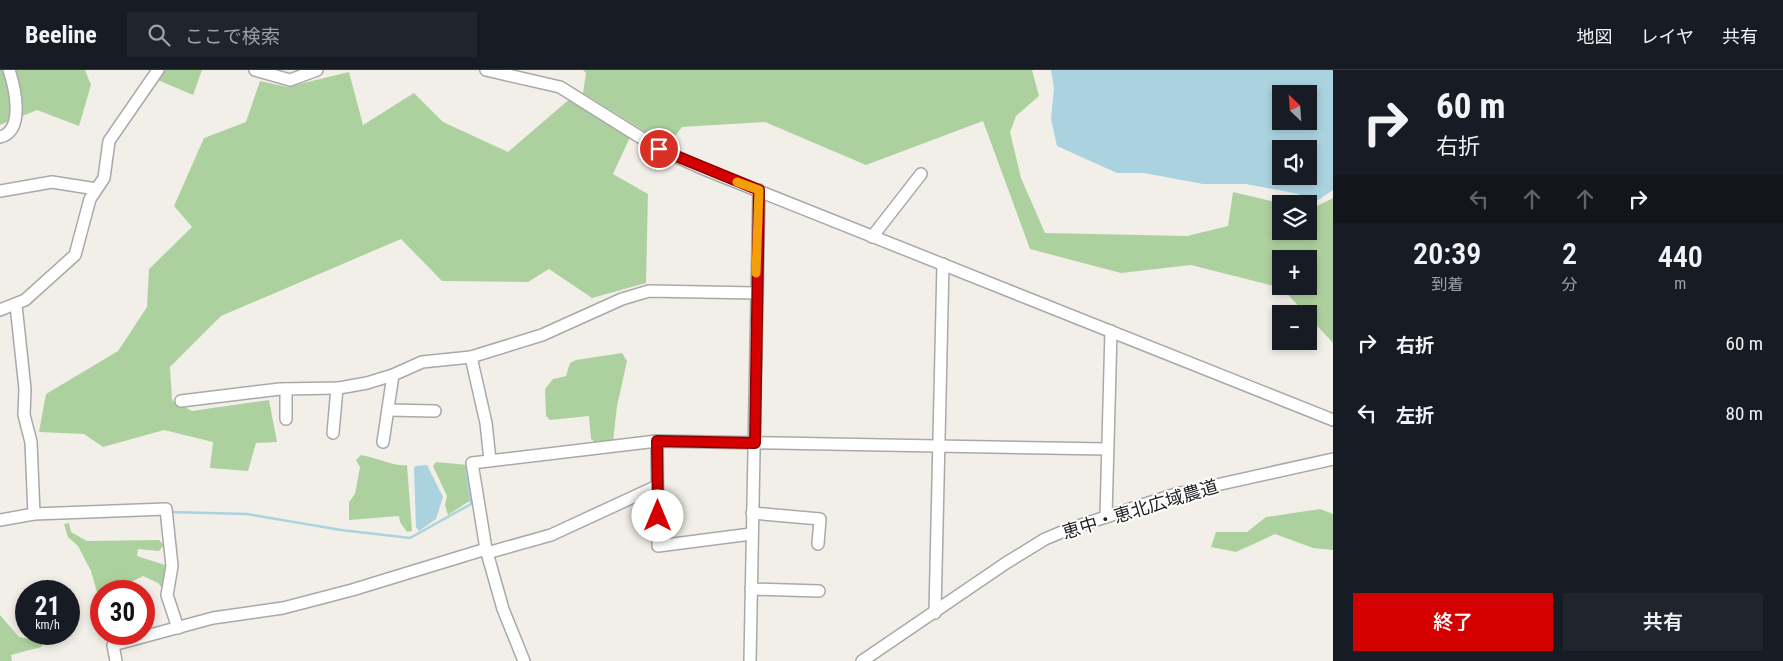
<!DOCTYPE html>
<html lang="ja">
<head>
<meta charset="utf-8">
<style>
	body { margin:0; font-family:"Roboto Condensed","Noto Sans JP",sans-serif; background:#20242c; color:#f1f3f6; height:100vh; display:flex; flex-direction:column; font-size:19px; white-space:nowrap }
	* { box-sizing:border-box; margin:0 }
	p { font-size:16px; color:#9ea1a6 }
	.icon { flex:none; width:28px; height:28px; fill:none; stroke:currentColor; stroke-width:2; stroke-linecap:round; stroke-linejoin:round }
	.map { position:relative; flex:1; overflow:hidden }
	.sheet { display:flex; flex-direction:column; background:#171b24; width:450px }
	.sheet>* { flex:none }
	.top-card { background:#171b24; color:#f1f3f6; overflow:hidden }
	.needle { width:32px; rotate:335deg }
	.fabs { position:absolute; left:1272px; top:15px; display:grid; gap:10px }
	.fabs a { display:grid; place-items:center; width:45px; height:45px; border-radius:0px; background:#171b24; box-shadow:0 2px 8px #0003; font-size:25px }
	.speed { position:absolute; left:15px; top:510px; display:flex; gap:10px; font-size:25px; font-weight:700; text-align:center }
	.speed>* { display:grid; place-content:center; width:65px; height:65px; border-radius:50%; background:#171b24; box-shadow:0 2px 8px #0003; line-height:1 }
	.speed small { font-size:12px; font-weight:400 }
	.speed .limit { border:8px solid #d22; background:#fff; color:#111 }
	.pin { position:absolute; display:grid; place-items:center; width:42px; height:42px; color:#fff; margin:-21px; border:2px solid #fff; border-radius:50%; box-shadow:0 1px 5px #0007 }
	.me { position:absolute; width:55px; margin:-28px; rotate:0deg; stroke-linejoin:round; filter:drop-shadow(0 0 4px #0008) }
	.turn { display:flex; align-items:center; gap:18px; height:105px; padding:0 20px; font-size:22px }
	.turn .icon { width:65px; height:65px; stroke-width:2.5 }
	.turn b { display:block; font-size:35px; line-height:42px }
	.lanes { display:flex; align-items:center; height:48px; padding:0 20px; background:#0003; justify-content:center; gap:25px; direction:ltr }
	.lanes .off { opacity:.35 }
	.eta { display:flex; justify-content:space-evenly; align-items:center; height:85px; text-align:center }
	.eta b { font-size:30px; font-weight:600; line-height:35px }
	.primary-button { display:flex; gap:10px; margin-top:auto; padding:10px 20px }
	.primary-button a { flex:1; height:58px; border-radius:0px; background:#d40000; color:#fff; font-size:20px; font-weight:600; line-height:58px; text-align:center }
	.primary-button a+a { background:#20242c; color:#f1f3f6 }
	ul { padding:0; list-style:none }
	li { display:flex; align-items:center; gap:15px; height:70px; padding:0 20px }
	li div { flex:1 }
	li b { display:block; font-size:19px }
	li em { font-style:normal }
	header { display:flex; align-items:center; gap:30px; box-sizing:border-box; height:70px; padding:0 25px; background:#171b24; border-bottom:1px solid #363941 }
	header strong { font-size:24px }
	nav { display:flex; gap:28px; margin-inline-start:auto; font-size:18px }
	.search { width:350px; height:45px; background:#20242c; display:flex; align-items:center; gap:12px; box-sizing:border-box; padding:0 18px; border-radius:0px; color:#9ea1a6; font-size:19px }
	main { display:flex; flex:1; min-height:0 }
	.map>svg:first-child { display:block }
</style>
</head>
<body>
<header>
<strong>Beeline</strong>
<div class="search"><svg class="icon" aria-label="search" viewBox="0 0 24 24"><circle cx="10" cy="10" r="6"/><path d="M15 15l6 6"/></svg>ここで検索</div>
<nav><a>地図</a><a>レイヤ</a><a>共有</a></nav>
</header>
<main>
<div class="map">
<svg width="1333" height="591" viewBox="0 0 1333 591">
	<rect width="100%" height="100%" fill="#f2efe9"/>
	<g fill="#add19e" fill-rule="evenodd">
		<path d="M0,0H85L91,15L79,56L37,40L0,55Z"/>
		<path d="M164,0H202L193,25L158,10Z"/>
		<path d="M583,0H1032L1039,26L1016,46L1010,62L1021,108L1045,163L1187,166L1228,156L1233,122L1284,134H1281V161H1309V140L1333,128V273L1309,247V244H1306L1282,218L1191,195L1121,203L1030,179L983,51L866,95L765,52L682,57L668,76L583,23L586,3ZM1281,189H1309V216H1281Z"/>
		<path d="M349,2L363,55L414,23L443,52L508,82L572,27L631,65L613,104L648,124L646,213L592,228L549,199L528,212L442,211L401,169L221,246L170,297L172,330L192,341L269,330L277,372L256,373L248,401L210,398L213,372L164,360L103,377L84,364L39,362L46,324L118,281L147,237L149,199L192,157L174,136L204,68L246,52L260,11L287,17Z"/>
		<path d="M622,283L627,291L617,336L613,372H595L591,369L589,346L550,350L546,346L545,319L553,309L566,306L570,293L576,290Z"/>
		<path d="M361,385C374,387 396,397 407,395L412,461L407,462L400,452L399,446L349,450V432L355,424L360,397L356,390Z"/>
		<path d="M436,392L468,395L474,428L448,445L445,435L447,426L433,396Z"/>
		<path d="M1320,439L1333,444V480L1313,478L1275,464L1236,482L1211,477L1216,462H1247L1266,447Z"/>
		<path d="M69,453L71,462L87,471L159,470L164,475L159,481L138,479L137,486L168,496L164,520L158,513L143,506L129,513L130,521H101V536L91,501L78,476L68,467L64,454Z"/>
		<path d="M0,545L19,567L43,572L41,577L11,585L12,591H0Z"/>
	</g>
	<g fill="#aad3df" fill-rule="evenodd">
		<path d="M1051,0H1333V120L1312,134L1298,124L1246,114H1203L1144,103H1117L1057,76L1051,49L1054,18ZM1281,24H1309V51H1281ZM1281,79H1309V106H1281Z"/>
		<path d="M427,395L443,427L436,449L419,461L416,457L414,398L416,396Z"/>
	</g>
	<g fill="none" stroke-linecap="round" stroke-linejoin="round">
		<path stroke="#aad3df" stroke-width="2.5" d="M169,442L247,444L341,460L410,468L471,434L466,399"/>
		<g stroke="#a9a9a9" stroke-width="14">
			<g id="minor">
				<path d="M255,0L290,10L317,0"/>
				<path d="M486,0L560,17L659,79L706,100L1333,350"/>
				<path d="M0,67C25,61 15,18 9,0"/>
				<path d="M0,121L52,112L96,119"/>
				<path d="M872,167L921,104"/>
				<path d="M16,235L25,319L24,345L31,372L34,444"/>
				<path d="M0,240L25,230L75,185L90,129L104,108L109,71L158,0"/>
				<path d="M181,331L280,319L339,318L367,313L393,305"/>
				<path d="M388,340L435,341"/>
				<path d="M286,349V319"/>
				<path d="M333,363L337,318"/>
				<path d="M657,371L658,476L751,464"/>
				<path d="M383,372L393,305L422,292L471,287"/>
				<path d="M490,390L486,353L471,287L542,265L622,229L649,221L756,223"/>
				<path d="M752,443L820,449L818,474"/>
				<path d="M1106,446L1111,261"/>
				<path d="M0,450L34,444L166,439L172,496L167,525L178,558"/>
				<path d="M487,483L551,465L657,416"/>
				<path d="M751,519L819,521"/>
				<path d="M935,543L943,194"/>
				<path d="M116,591L113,575L213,548L283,538L352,520L486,479"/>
				<path d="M524,591L503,539L486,479L472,393L657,371L1107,379"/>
				<path d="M750,591L759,120"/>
				<path d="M862,591L1006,493L1045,469L1069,459L1176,424L1333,389"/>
			</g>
		</g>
		<use href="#minor" stroke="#fff" stroke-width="11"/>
	</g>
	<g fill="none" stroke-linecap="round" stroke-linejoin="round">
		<g stroke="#8a0000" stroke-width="12">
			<path id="route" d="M658,446L657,371L755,373L759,120L659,79"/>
		</g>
		<use href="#route" stroke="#d40000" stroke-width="9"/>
		<path stroke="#f59e0b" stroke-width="9" d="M737,112L759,120L756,203"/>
	</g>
	<g text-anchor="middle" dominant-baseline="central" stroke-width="4" stroke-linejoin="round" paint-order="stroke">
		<g font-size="18" fill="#222" stroke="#fff">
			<text transform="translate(1140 439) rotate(-17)">恵中・恵北広域農道</text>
		</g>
	</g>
</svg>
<div class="fabs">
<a><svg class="needle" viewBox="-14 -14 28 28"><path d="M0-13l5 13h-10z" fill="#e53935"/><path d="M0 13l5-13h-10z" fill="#9ea1a6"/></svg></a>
<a><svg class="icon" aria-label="sound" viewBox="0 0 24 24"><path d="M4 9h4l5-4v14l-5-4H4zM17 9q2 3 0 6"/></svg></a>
<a><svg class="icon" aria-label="layers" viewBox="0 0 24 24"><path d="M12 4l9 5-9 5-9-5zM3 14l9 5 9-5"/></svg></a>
<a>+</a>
<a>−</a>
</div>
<div class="speed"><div>21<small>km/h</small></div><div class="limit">30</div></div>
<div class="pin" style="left:659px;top:79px;background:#d93025"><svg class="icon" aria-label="arrive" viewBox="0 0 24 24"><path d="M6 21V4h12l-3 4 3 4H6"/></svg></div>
<svg class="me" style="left:658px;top:446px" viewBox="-20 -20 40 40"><circle r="19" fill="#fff"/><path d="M0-13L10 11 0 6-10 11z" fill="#d40000"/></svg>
</div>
<section class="sheet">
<div class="top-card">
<div class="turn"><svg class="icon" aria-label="right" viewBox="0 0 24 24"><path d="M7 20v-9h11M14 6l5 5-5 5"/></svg><div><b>60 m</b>右折</div></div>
<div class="lanes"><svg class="icon off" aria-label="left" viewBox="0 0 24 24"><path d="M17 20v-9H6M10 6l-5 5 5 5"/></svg><svg class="icon off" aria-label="ahead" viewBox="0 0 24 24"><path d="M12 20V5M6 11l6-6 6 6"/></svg><svg class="icon off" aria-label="ahead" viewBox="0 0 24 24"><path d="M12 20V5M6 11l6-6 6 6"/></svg><svg class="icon" aria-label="right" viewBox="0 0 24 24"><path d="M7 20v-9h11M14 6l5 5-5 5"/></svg></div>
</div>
<div class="eta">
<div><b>20:39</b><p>到着</p></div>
<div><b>2</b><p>分</p></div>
<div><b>440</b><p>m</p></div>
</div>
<ul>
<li><svg class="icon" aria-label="right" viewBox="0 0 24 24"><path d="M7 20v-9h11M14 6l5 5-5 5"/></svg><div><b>右折</b></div><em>60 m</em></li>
<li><svg class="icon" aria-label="left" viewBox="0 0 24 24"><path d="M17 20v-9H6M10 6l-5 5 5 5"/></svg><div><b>左折</b></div><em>80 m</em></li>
</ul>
<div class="primary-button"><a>終了</a><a>共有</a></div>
</section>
</main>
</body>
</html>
